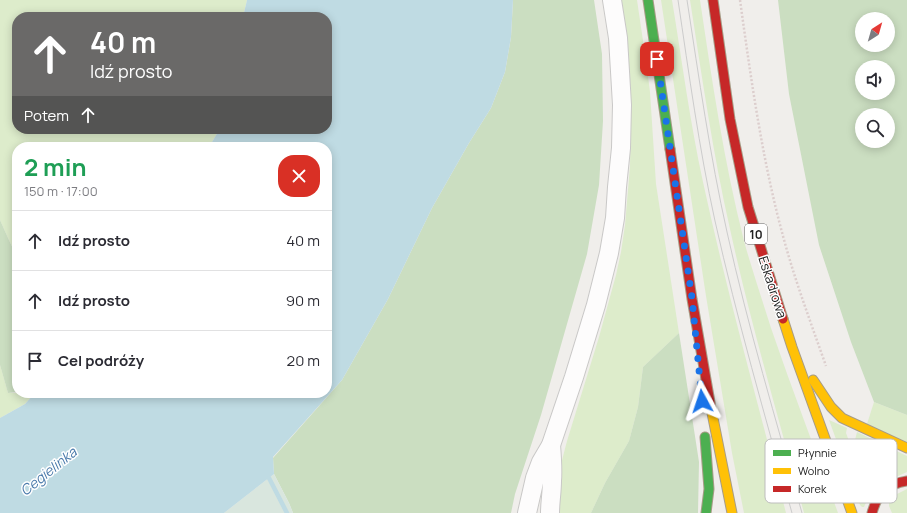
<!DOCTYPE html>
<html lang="pl">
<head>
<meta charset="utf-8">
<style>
	body { margin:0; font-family:Manrope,sans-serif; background:#f7f7f7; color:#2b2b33; height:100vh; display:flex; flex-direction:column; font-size:15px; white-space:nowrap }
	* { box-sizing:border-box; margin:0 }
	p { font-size:13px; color:#7c7c81 }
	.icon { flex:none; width:22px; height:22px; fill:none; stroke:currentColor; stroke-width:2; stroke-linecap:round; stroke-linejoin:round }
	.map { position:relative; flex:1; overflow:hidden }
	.panel { position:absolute; left:12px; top:142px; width:320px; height:256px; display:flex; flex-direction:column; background:#fff; border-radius:16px; box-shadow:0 2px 10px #0003 }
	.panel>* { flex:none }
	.hud { position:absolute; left:12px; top:12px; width:320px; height:122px; border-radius:16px; box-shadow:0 2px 10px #0003; background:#6a6968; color:#fff; overflow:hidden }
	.needle { width:26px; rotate:37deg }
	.buttons { position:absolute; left:855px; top:12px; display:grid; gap:8px }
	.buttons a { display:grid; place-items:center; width:40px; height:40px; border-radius:50%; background:#fff; box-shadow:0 2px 10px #0003; font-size:20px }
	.pin { position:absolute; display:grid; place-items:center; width:34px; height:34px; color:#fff; margin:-17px; border-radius:8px; box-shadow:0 2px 6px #0006 }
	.me { position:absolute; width:44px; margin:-22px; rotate:355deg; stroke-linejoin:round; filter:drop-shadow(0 0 3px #0008) }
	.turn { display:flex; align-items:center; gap:14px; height:84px; padding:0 12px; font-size:18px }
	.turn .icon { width:52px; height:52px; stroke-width:2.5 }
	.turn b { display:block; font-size:28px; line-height:34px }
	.then { display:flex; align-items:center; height:38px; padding:0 12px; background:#0003; gap:8px; font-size:15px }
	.round { display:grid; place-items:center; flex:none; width:42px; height:42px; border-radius:16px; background:#f7f7f7 }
	.headline { display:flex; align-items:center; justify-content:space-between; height:68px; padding:0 12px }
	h1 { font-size:24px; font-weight:700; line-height:30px; color:#1e9e55 }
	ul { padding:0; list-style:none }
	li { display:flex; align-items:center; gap:12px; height:60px; padding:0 12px; border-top:1px solid #e1e1e2 }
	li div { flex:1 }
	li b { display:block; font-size:15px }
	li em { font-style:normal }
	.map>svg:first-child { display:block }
</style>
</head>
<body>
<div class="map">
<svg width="907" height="513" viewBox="0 0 907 513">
	<rect width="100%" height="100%" fill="#f0eeeb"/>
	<g fill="#ddeccb">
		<path d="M0,0H247L243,17H17V129H219L218,132L209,147H17V257L8,238L0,220Z"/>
		<path d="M620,0H637L647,68L650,92L656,184L679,333L643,367L638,407L629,441L605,483L591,513H558L561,464L567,441L599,337L616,275L621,252L625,225L630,166L631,100L629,64Z"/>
		<path d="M661,0H672C682,61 690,122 703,182C727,293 758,403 786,513H744L732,453L706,296Z"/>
		<path d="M690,0H700C712,81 724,162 744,241C752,270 762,299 771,328C792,390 816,451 838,513H804C779,419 751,325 730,229C713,154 702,77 690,0Z"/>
		<path d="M0,365L8,393H35L25,404L0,418Z"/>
		<path d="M874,402L907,415V442L867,424Z"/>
		<path d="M829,420L847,428L846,433L864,482L870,494L864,507H862L860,505Z"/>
		<path d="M857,432L907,456V472L878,485L870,479L855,440Z"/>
		<path d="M907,489V513H892L889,506V498Z"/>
	</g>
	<g fill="#cbdec1" fill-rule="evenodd">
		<path d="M513,0H594L602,54L603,121L599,185L587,254L541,415L515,494L511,513H293L289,503L274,474L273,458L342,380L388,299L432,208L469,143L491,108L505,72L511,37Z"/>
		<path d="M778,0H907V415L874,402L851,342L819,245L789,94ZM862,19H888V45H862ZM862,67H888V93H862ZM862,115H888V141H862Z"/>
		<path d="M0,220L8,238L17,257V392L8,393L0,365Z"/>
		<path d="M679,333L699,462L698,513H591L605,483L629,441L638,407L643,367Z"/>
	</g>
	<path fill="#d9e6de" d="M274,474L289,503L293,513H224Z"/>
	<path fill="#bfdbe3" d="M247,0H513L511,37L505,72L491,108L469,143L432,208L388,299L342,380L273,457L274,474L224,513H0V418L25,404L35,393H327V147H209L218,132L219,129H327V17H243Z"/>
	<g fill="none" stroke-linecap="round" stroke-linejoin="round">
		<path stroke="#bfdbe3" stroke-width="4.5" d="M269,478L287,513"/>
		<g stroke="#c9c8c7" stroke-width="20">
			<g id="street">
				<path d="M527,513L535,478L541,462L551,445L574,377L596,305L609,253L615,218L617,187L621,148L622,105L618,38L612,0"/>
				<path d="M550,513C550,502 552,492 552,481C553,469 552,457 551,445"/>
			</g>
		</g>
		<g stroke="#a79c86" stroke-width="11">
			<g id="fast">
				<path d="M648,0L670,149"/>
				<path d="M705,437L709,489L706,513"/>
			</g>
		</g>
		<g stroke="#a79c86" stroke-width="11">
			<g id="slow">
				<path d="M783,319L792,347L852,513"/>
				<path d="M813,380L831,407L842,418L907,448"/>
				<path d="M711,408L732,513"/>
			</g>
		</g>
		<g stroke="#a79c86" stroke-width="11">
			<g id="jam">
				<path d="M713,0L730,119L748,207L783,319"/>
				<path d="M670,149L692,299L711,408"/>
				<path d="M872,513C877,494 887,484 907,481"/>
			</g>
		</g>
		<g stroke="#dccecd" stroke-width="2.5" stroke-dasharray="2 2" stroke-linecap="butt">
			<path d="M740,0C751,79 762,159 783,236C795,281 811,323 826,366"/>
			<path d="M855,444L869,481"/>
		</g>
		<use href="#street" stroke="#fdfcfc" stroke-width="18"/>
		<use href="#fast" stroke="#4caf50" stroke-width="9"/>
		<use href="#slow" stroke="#ffc107" stroke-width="9"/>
		<use href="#jam" stroke="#c62828" stroke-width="9"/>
		<g stroke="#ccc" stroke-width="1">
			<path d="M678,0C689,74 699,148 715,221C737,319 765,416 792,513"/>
			<path d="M687,0C699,78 710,156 727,232C748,327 776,420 802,513"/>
		</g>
	</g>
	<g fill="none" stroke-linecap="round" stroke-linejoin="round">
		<path stroke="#1a73e8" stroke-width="7" stroke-dasharray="0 12.6" d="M657,59L692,298L702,401"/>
	</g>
	<g text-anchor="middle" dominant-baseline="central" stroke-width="3" stroke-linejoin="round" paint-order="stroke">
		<rect fill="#fff" stroke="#646464" stroke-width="1" x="745" y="224" width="22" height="20" rx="3"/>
		<g font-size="12" font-weight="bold" fill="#222">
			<text x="756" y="234">10</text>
		</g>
		<g font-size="13" fill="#222" stroke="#fff">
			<text transform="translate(773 287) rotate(72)">Eskadrowa</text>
		</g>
		<g font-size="14" font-style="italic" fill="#4a7aab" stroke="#fff">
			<text transform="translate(48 471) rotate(-39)">Cegielinka</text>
		</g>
	</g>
	<rect x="765" y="439" width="132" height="64" rx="6" fill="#fff" stroke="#bdbdbd" stroke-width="1"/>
	<rect x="773" y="450" width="18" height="6" fill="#4caf50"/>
	<rect x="773" y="468" width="18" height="6" fill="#ffc107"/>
	<rect x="773" y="486" width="18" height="6" fill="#c62828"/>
	<g font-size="11" fill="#222">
		<text x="798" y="457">Płynnie</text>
		<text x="798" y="475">Wolno</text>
		<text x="798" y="493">Korek</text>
	</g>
</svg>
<div class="buttons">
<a><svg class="needle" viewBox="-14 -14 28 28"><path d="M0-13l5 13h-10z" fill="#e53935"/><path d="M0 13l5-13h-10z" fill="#7c7c81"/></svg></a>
<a><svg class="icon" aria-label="sound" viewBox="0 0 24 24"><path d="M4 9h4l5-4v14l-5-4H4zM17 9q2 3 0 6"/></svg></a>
<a><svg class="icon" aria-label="search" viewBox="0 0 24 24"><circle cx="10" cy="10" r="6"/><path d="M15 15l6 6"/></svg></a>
</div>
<div class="pin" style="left:657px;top:59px;background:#d93025"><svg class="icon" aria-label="arrive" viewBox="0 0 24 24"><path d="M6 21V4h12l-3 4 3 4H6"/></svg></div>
<svg class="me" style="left:702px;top:401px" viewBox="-20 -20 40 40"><path d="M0-17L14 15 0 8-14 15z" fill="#1a73e8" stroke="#fff" stroke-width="4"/></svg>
<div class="hud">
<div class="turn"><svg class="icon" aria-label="ahead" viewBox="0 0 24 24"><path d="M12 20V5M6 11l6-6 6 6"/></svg><div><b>40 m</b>Idź prosto</div></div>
<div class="then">Potem<svg class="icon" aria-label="ahead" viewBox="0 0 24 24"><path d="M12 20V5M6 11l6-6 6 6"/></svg></div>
</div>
<section class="panel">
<div class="headline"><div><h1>2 min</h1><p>150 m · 17:00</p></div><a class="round" style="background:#d93025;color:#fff"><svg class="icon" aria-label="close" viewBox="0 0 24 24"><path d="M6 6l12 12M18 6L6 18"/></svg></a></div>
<ul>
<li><svg class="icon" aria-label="ahead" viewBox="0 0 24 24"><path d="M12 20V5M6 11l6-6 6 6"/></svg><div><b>Idź prosto</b></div><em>40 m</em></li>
<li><svg class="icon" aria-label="ahead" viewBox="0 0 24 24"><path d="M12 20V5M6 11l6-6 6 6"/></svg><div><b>Idź prosto</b></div><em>90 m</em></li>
<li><svg class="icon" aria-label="arrive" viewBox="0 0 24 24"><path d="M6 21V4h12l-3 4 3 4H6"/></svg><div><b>Cel podróży</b></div><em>20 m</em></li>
</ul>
</section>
</div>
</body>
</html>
